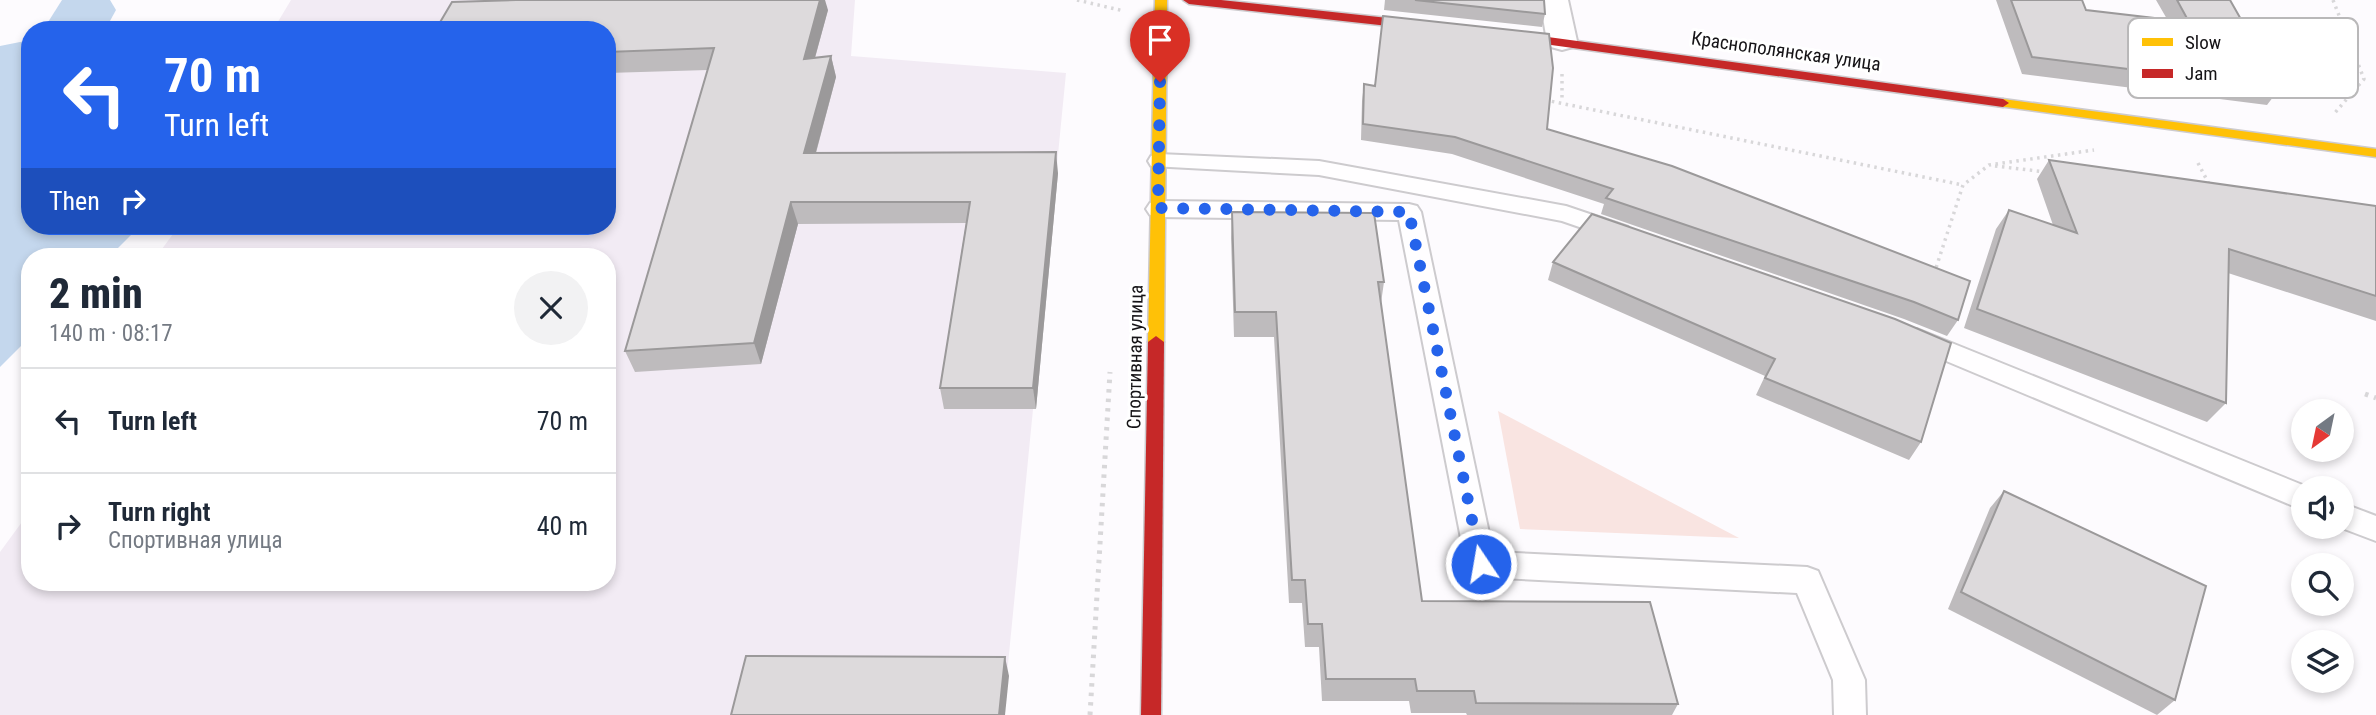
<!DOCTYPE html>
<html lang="en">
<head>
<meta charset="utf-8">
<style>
	body { margin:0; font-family:"Roboto Condensed",sans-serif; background:#f2f2f3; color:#1f2937; height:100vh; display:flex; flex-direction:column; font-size:26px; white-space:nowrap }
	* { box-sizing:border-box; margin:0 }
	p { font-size:23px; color:#747a83 }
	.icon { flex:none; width:38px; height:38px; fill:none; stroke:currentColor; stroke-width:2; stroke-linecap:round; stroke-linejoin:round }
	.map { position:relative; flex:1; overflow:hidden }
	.drawer { position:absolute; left:21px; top:248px; width:595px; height:343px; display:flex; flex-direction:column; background:#fff; border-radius:28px; box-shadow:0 4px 10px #0003 }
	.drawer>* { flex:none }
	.hud { position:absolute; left:21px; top:21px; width:595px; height:214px; border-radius:28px; box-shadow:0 4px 10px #0003; background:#2563eb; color:#fff; overflow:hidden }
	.needle { width:46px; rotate:213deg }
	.controls { position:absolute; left:2291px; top:399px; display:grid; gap:14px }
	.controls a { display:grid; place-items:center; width:63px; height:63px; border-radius:50%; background:#fff; box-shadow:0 4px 10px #0003; font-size:35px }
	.pin { position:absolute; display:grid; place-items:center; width:60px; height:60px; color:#fff; margin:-72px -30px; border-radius:50% 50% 50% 0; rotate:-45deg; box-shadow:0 0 7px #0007 }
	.pin .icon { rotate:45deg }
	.me { position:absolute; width:77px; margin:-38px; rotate:348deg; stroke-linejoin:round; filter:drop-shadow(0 0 5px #0008) }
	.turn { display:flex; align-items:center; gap:24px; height:147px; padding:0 28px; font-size:32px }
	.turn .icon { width:91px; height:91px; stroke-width:2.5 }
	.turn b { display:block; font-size:49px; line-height:60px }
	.then { display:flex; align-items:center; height:66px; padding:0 28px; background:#0003; gap:14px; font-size:26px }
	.round { display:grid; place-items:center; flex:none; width:74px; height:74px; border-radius:37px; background:#f2f2f3 }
	.overview { display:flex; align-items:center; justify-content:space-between; height:119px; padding:0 28px }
	h1 { font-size:42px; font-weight:800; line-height:52px }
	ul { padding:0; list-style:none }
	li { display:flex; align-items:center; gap:21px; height:105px; padding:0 28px; border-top:2px solid #e0e1e3 }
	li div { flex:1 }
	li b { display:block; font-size:26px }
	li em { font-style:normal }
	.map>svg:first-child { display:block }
</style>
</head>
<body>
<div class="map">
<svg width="2376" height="715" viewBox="0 0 2376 715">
	<rect width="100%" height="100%" fill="#fdfbfe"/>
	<path fill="#f2ebf4" d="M291,0H855L851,56L1066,73L1003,715H0V552L30,511V583H607V257H156L179,226H607V30H273Z"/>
	<path fill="#f9e4e1" d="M1498,411L1739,538L1520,529Z"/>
	<path fill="#c4d7ed" d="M30,40V226H140L109,257H30V337L0,367V46Z"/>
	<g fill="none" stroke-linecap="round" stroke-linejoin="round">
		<path fill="#c4d7ed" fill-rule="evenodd" d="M62,0H110L116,10L105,30H43Z"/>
		<g stroke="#cdcbce" stroke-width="4">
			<g id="lane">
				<path d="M1159,154L1319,161L1566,206L1628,227L1632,233L1628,239L1620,241L1562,221L1319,175L1151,166L1148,161L1151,156Z"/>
				<path d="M1158,201L1409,204L1417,206L1421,212L1493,552L1807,567L1818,571L1865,680L1866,715H1834L1833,680L1797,593L1481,577L1470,573L1466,564L1399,220L1158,217L1150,215L1146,209L1150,203Z"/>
				<path d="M1917,329L2310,488H2303V510L1908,345L1904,338L1908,331Z"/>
				<path d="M2342,503L2376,516V541L2339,527Z"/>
			</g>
		</g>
		<g stroke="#cdcbce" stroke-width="4">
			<path id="street" d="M1540,0H1568L1577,41L1573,47L1562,50L1551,47L1547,41Z"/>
		</g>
		<g stroke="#cdcbce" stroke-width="3">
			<g id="slow">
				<path d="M1155,0H1167L1164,342L1156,348L1148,342Z"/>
				<path d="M2003,99L2376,149V157L1998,106L1997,103Z"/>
			</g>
		</g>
		<g stroke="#cdcbce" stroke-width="3">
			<g id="jam">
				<path d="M1183,0H1221L1434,23L1440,27L1434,31L1189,4Z"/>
				<path d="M1497,30L2003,99L2009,103L2003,107L1493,37V31Z"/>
				<path d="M1156,336L1164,342L1161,715H1141L1148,342Z"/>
			</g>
		</g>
		<g stroke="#d8d7d9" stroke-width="3.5" stroke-dasharray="2.5 4.5" stroke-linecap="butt">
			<path d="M1077,0L1124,11"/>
			<path d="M2333,0L2364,79L2333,115"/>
			<path d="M1562,74V101"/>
			<path d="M1545,100L1963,185"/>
			<path d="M2198,163L2210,186"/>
			<path d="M1995,166L2046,172"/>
			<path d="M1934,274L1963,185L1989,165L2094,150"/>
		</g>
		<g stroke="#d8d7d9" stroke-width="5" stroke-dasharray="3.5 6" stroke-linecap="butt">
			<path d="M2365,394L2376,398"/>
			<path d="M1090,715L1110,372"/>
		</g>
		<use href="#lane" fill="#fffeff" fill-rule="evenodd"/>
		<use href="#street" fill="#fffeff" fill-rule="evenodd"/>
		<use href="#slow" fill="#ffc107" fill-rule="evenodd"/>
		<use href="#jam" fill="#c62828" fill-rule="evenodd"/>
	</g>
	<g fill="#bebbbd">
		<path d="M1385,0H1544L1545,14L1542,27L1384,10Z"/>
		<path d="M1996,0H2082L2086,10L2167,19L2156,0H2230L2280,88L2267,105L2022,74Z"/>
		<path d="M828,10L815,58L831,56L836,77L816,153L1058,173L1036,409H944L940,388L966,223L798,224L761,364L635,372L625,351L708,70L607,73V30Z"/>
		<path d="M1364,84L1547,129L1958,320L1947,336L1904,319L1601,214L1604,204L1452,154L1361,140L1362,101Z"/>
		<path d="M2049,160L2376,206V321L2228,273L2226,403L2207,422L1964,328L1996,229L2009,210L2053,225L2037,179Z"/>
		<path d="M1232,212L1384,282L1381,303L1422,601L1678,704L1672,715H1467L1466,713H1411L1409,701H1322L1319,647H1305L1302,603H1289L1274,337H1234L1231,238Z"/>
		<path d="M1592,214L1921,442L1909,460L1756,395L1765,376L1548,280L1553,262Z"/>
		<path d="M2004,491L2175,700L2157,715L1948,609L1990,508Z"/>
	</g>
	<g fill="#9b999a">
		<path d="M820,0H825L828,10L809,79L804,59Z"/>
		<path d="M831,56L836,77L810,174L804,153Z"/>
		<path d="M1056,152L1058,173L1036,409L1033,388Z"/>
		<path d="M791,202L798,224L761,364L754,343Z"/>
		<path d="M1005,657L1009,676L1005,715H999Z"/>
	</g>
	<g fill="#dddadc" stroke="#9b999a" stroke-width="2">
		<path d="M516,0H820L804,59L831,56L804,153L1056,152L1033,388H940L970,202H791L754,343L625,351L714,48L607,52V30H415L418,25L439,24L452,2Z"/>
		<path d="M1415,0H1544L1545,14Z"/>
		<path d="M2011,0H2082L2086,10L2189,22L2177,0H2230L2280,88L2032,57Z"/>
		<path d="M1383,16L1549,34L1553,68L1547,129L1672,166L1970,281L1958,320L1914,302L1606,198L1613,189L1455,137L1363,124L1364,84L1375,86Z"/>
		<path d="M2049,160L2376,206V296L2229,249L2226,403L1977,309L2009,210L2077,233Z"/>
		<path d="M1232,212L1374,213L1384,282H1378L1422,601L1650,602L1678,704L1476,703L1474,691H1417L1415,679H1326L1322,624H1308L1305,580H1292L1276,312H1235Z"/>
		<path d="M1592,214L1895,319L1951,343L1921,442L1765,378L1775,359L1553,262Z"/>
		<path d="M2004,491L2206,586L2175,700L1961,592Z"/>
		<path d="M746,656L1005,657L999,715H731Z"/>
	</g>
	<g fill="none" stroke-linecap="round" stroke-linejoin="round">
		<path stroke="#2563eb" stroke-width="12" stroke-dasharray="0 21.6" d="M1160,82L1158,208L1409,212L1481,564"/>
	</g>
	<g text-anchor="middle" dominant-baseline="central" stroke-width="6" stroke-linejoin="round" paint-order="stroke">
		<g font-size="19" fill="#151316" stroke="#fff">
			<text transform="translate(1786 51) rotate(8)">Краснополянская улица</text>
			<text transform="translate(1135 357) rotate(-89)">Спортивная улица</text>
		</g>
	</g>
	<rect x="2128" y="18" width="230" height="80" rx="10" fill="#fff" stroke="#b9b8b9" stroke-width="2"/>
	<rect x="2142" y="38" width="31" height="8" fill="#ffc107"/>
	<rect x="2142" y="69" width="31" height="9" fill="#c62828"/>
	<g font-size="19" fill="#151316">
		<text x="2185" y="49">Slow</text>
		<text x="2185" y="80">Jam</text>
	</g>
</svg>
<div class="controls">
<a><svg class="needle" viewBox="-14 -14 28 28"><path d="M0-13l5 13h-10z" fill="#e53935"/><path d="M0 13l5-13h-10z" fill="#747a83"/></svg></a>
<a><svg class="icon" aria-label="sound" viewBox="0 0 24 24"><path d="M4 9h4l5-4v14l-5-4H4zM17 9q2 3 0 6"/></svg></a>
<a><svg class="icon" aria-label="search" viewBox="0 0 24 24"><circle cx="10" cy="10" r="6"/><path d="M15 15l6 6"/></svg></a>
<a><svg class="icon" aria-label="layers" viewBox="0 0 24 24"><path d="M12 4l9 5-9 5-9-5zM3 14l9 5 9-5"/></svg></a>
</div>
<div class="pin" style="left:1160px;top:82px;background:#d93025"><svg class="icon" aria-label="arrive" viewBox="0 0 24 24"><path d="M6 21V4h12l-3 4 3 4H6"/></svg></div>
<svg class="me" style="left:1481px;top:564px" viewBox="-20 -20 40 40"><circle r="17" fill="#2563eb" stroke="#fff" stroke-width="3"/><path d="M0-11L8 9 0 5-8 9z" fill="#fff"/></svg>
<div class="hud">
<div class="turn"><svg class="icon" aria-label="left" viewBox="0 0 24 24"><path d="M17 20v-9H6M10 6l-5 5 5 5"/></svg><div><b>70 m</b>Turn left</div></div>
<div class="then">Then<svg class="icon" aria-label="right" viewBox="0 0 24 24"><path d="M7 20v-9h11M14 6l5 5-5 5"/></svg></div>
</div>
<section class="drawer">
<div class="overview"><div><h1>2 min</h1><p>140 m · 08:17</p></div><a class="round"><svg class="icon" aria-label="close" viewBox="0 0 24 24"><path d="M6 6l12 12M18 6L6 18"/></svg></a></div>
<ul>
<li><svg class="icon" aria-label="left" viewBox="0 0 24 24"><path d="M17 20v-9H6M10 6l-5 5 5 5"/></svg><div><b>Turn left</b></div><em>70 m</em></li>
<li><svg class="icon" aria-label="right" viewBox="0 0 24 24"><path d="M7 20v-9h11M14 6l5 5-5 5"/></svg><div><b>Turn right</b><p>Спортивная улица</p></div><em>40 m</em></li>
</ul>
</section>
</div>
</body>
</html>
